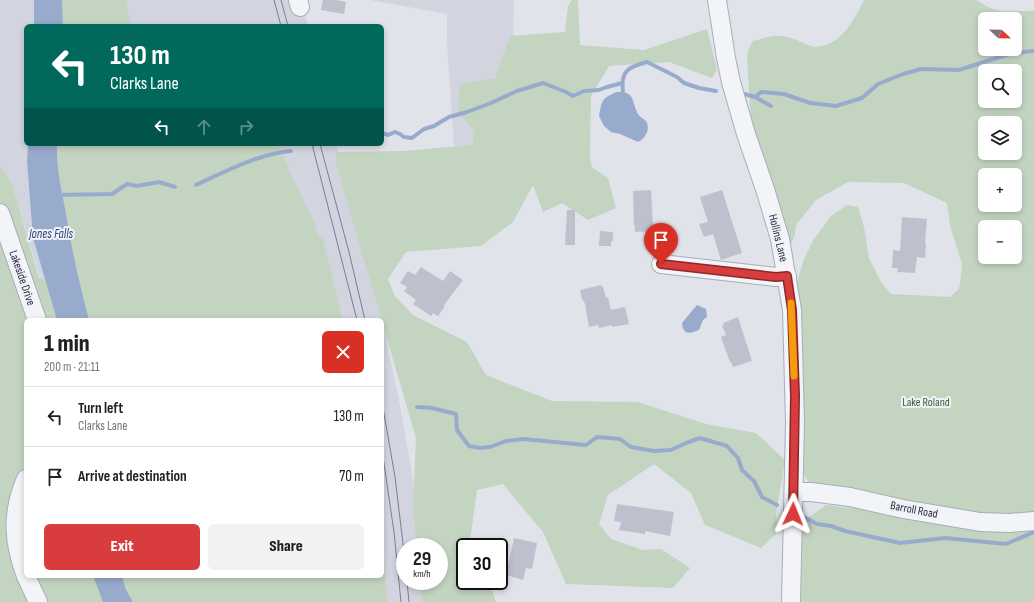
<!DOCTYPE html>
<html lang="en">
<head>
<meta charset="utf-8">
<style>
	body { margin:0; font-family:"Sofia Sans Condensed",sans-serif; background:#f2f2f2; color:#202124; height:100vh; display:flex; flex-direction:column; font-size:15px; white-space:nowrap }
	* { box-sizing:border-box; margin:0 }
	p { font-size:13px; color:#757577 }
	.icon { flex:none; width:22px; height:22px; fill:none; stroke:currentColor; stroke-width:2; stroke-linecap:round; stroke-linejoin:round }
	.map { position:relative; flex:1; overflow:hidden }
	.drawer { position:absolute; left:24px; top:318px; width:360px; height:260px; display:flex; flex-direction:column; background:#fff; border-radius:6px; box-shadow:0 2px 6px #0003 }
	.drawer>* { flex:none }
	.guide { position:absolute; left:24px; top:24px; width:360px; height:122px; border-radius:6px; box-shadow:0 2px 6px #0003; background:#00695c; color:#fff; overflow:hidden }
	.needle { width:26px; rotate:112deg }
	.tools { position:absolute; left:978px; top:12px; display:grid; gap:8px }
	.tools a { display:grid; place-items:center; width:44px; height:44px; border-radius:6px; background:#fff; box-shadow:0 2px 6px #0003; font-size:20px }
	.speed { position:absolute; left:396px; top:538px; display:flex; gap:8px; font-size:20px; font-weight:700; text-align:center }
	.speed>* { display:grid; place-content:center; width:52px; height:52px; border-radius:50%; background:#fff; box-shadow:0 2px 6px #0003; line-height:1 }
	.speed small { font-size:10px; font-weight:400 }
	.speed .limit { border:2px solid #111; border-radius:6px; background:#fff; color:#111 }
	.pin { position:absolute; display:grid; place-items:center; width:34px; height:34px; color:#fff; margin:-41px -17px; border-radius:50% 50% 50% 0; rotate:-45deg; box-shadow:0 0 4px #0007 }
	.pin .icon { rotate:45deg }
	.me { position:absolute; width:44px; margin:-22px; rotate:2deg; stroke-linejoin:round; filter:drop-shadow(0 0 3px #0008) }
	.turn { display:flex; align-items:center; gap:14px; height:84px; padding:0 20px; font-size:18px }
	.turn .icon { width:52px; height:52px; stroke-width:2.5 }
	.turn b { display:block; font-size:28px; line-height:34px }
	.lanes { display:flex; align-items:center; height:38px; padding:0 20px; background:#0003; justify-content:center; gap:20px; direction:ltr }
	.lanes .off { opacity:.35 }
	.round { display:grid; place-items:center; flex:none; width:42px; height:42px; border-radius:6px; background:#f2f2f2 }
	.headline { display:flex; align-items:center; justify-content:space-between; height:68px; padding:0 20px }
	h1 { font-size:24px; font-weight:800; line-height:30px }
	.action { display:flex; gap:8px; margin-top:auto; padding:8px 20px }
	.action a { flex:1; height:46px; border-radius:6px; background:#d93c3d; color:#fff; font-size:16px; font-weight:800; line-height:46px; text-align:center }
	.action a+a { background:#f2f2f2; color:#202124 }
	ul { padding:0; list-style:none }
	li { display:flex; align-items:center; gap:12px; height:60px; padding:0 20px; border-top:1px solid #e0e0e0 }
	li div { flex:1 }
	li b { display:block; font-size:15px }
	li em { font-style:normal }
	.map>svg:first-child { display:block }
</style>
</head>
<body>
<div class="map">
<svg width="1034" height="602" viewBox="0 0 1034 602">
	<rect width="100%" height="100%" fill="#e0e3ea"/>
	<g fill="#d2d5e0">
		<path d="M0,0H34V26H26V144H28L27,162L33,238L45,278L40,279L13,186L0,164Z"/>
		<path d="M62,0H301L308,26H63Z"/>
		<path d="M370,0H514L513,36H510L495,78L458,113L474,130L472,145L454,147L447,42V14Z"/>
		<path d="M57,144H336L362,230L386,337L400,406L412,474L421,547H405V581H424L426,602H388L382,543V320H343L323,237L77,274Z"/>
	</g>
	<g fill="#c3d5c1" fill-rule="evenodd">
		<path d="M62,0H126L131,26H63Z"/>
		<path d="M572,0H578L580,45L644,50L707,29L717,70L712,78L669,62L609,66L591,96L590,156L592,167L608,178L616,208L588,220L562,203L543,212L533,185L513,222L481,246L406,252L388,279L395,296L413,315L467,342L486,375L552,401L638,402L706,424L756,433L785,460L776,514L778,532L761,548L705,525L691,493L654,464L608,495L599,524L611,539L643,550L661,549L690,568L673,588L566,584L543,532L503,484L477,490L470,541L473,547H465V581H489L496,602H422L420,581H439V547H417L413,508L416,438L335,161L336,152L404,151L472,145L474,130L458,113L460,84L495,78L510,36L565,32L568,6Z"/>
		<path d="M864,0H976L992,9L1001,11H1034V517L971,518L810,483L805,477L802,467L797,282L804,259L814,239L831,216L847,205L858,207L864,227L869,258L881,282L891,294L950,297L958,290L960,285L962,264L950,226L947,203L904,183L848,182L816,200L796,225L795,235L790,246L751,124L747,56L749,48L753,41C774,35 780,33 801,42C805,43 811,47 815,47C841,46 854,20 864,0ZM985,19H1015V49H985ZM985,71H1015V101H985ZM985,123H1015V153H985ZM985,175H1015V205H985ZM985,227H1015V257H985Z"/>
		<path d="M57,144H276L279,145L289,170L314,221L318,237H323L343,320H26V576H382V543L388,602H0V164L13,186L39,279L77,274L56,160Z"/>
		<path d="M826,505L1034,529V602H800L802,522Z"/>
	</g>
	<g fill="#99abcd">
		<path d="M34,0H62L63,26H34Z"/>
		<path d="M617,92C635,92 631,99 637,112C638,116 643,118 646,121C651,129 645,139 638,142L620,134L611,132L604,126L599,116C602,101 601,98 617,92Z"/>
		<path d="M28,144H57C56,166 61,187 65,208C71,246 79,283 89,320H57L33,238L27,162Z"/>
		<path d="M697,305L706,309L707,317L703,320L699,330C689,334 683,335 682,323Z"/>
		<path d="M93,576H122L126,590L133,602H103Z"/>
	</g>
	<g fill="none" stroke-linecap="round" stroke-linejoin="round">
		<g stroke="#99abcd" stroke-width="4">
			<path d="M623,92C620,70 629,67 647,62L677,77L684,83L699,88L716,91"/>
			<path d="M741,93L755,97L771,106"/>
			<path d="M755,97L761,92L784,94L810,103L836,106L862,98L878,84L903,74L921,69L959,70L1012,53L1034,51"/>
			<path d="M382,133L388,135L395,132L400,134L404,137L412,138L424,129L434,126L449,117L467,112L491,103L517,91L543,83L566,92L573,96L584,91L599,90L607,87L622,83"/>
			<path d="M196,185C224,172 261,153 291,151"/>
			<path d="M58,195L112,194L127,184L137,186L159,182L175,187"/>
			<path d="M417,407L432,408L456,414L457,430L469,446L480,448L490,447L506,441L523,439L586,445L597,437L620,439L631,447L654,451L671,450L686,443L700,438L727,446L738,458L742,470L754,481L762,497L777,505"/>
			<path d="M802,516L817,524L831,526L845,531L900,543L945,538L1006,544L1034,532"/>
		</g>
	</g>
	<g fill="#bdc1ce">
		<path d="M323,0H336L346,2L344,14L321,10Z"/>
		<path d="M651,190L653,226H652V231L635,232V226H634L633,191Z"/>
		<path d="M722,190L742,253L721,260L713,234L704,237L699,224L708,222L700,197Z"/>
		<path d="M567,210H575V245H565Z"/>
		<path d="M902,217L927,219L925,242L926,243L925,258L917,257L915,273L897,272L898,268H892L893,250L900,251Z"/>
		<path d="M600,231L613,232V241H611V246H599Z"/>
		<path d="M421,267L443,281L450,271L463,280L444,305L445,306L438,316L433,313L431,316L413,304L416,300L404,291L407,287L400,283L408,271L415,275Z"/>
		<path d="M601,285L602,287H603L606,298L608,297L611,310L625,307L629,324L612,327V325L599,328L598,325L589,327L585,304L583,300H582L580,290Z"/>
		<path d="M738,317L752,361L733,367L731,362H730L721,337L726,335L722,326L724,325L723,323Z"/>
		<path d="M617,504L674,512L670,536L645,531V534L619,530L621,522L614,521Z"/>
		<path d="M514,538L537,543L532,569L526,568L523,580L506,575Z"/>
	</g>
	<g fill="none" stroke-linecap="round" stroke-linejoin="round">
		<g stroke="#a8adb8" stroke-width="20">
			<g id="minor">
				<path d="M298,0L300,7"/>
				<path d="M717,0L726,58L731,82L746,134L765,189L780,239L792,310L795,423L791,602"/>
				<path d="M0,213L37,320"/>
				<path d="M661,264L776,277L787,276"/>
				<path d="M26,479C11,513 13,542 26,576"/>
				<path d="M794,492H811L850,497L903,509L980,522L1009,523L1034,521"/>
				<path d="M26,576L38,602"/>
			</g>
		</g>
		<use href="#minor" stroke="#f3f4f8" stroke-width="18"/>
		<g stroke="#787f95" stroke-width="1">
			<path d="M274,0L281,26"/>
			<path d="M281,0L288,26"/>
			<path d="M312,144L357,320"/>
			<path d="M320,144L349,252L365,320"/>
			<path d="M382,402L395,477L405,560"/>
			<path d="M382,450L394,532L401,602"/>
			<path d="M407,581L409,602"/>
		</g>
	</g>
	<g fill="none" stroke-linecap="round" stroke-linejoin="round">
		<g stroke="#8d2728" stroke-width="10">
			<path id="route" d="M661,264L776,277L787,276L792,310L795,396L793,514"/>
		</g>
		<use href="#route" stroke="#d93c3d" stroke-width="7"/>
		<path stroke="#f59e0b" stroke-width="7" d="M791,303L794,376"/>
	</g>
	<g text-anchor="middle" dominant-baseline="central" stroke-width="4" stroke-linejoin="round" paint-order="stroke">
		<g font-size="12" fill="#272e43" stroke="#f0f2f8">
			<text transform="translate(778 238) rotate(76)">Hollins Lane</text>
			<text transform="translate(22 278) rotate(71)">Lakeside Drive</text>
			<text transform="translate(914 510) rotate(11)">Barroll Road</text>
		</g>
		<g font-size="12" fill="#366034" stroke="#f0f2f8">
			<text x="926" y="402">Lake Roland</text>
		</g>
		<g font-size="13" font-style="italic" fill="#2e457b" stroke="#f0f2f8">
			<text x="51" y="234">Jones Falls</text>
		</g>
	</g>
</svg>
<div class="tools">
<a><svg class="needle" viewBox="-14 -14 28 28"><path d="M0-13l5 13h-10z" fill="#e53935"/><path d="M0 13l5-13h-10z" fill="#757577"/></svg></a>
<a><svg class="icon" aria-label="search" viewBox="0 0 24 24"><circle cx="10" cy="10" r="6"/><path d="M15 15l6 6"/></svg></a>
<a><svg class="icon" aria-label="layers" viewBox="0 0 24 24"><path d="M12 4l9 5-9 5-9-5zM3 14l9 5 9-5"/></svg></a>
<a>+</a>
<a>−</a>
</div>
<div class="speed"><div>29<small>km/h</small></div><div class="limit">30</div></div>
<div class="pin" style="left:661px;top:264px;background:#d93025"><svg class="icon" aria-label="arrive" viewBox="0 0 24 24"><path d="M6 21V4h12l-3 4 3 4H6"/></svg></div>
<svg class="me" style="left:793px;top:514px" viewBox="-20 -20 40 40"><path d="M0-17L14 15 0 8-14 15z" fill="#d93c3d" stroke="#fff" stroke-width="4"/></svg>
<div class="guide">
<div class="turn"><svg class="icon" aria-label="left" viewBox="0 0 24 24"><path d="M17 20v-9H6M10 6l-5 5 5 5"/></svg><div><b>130 m</b>Clarks Lane</div></div>
<div class="lanes"><svg class="icon" aria-label="left" viewBox="0 0 24 24"><path d="M17 20v-9H6M10 6l-5 5 5 5"/></svg><svg class="icon off" aria-label="ahead" viewBox="0 0 24 24"><path d="M12 20V5M6 11l6-6 6 6"/></svg><svg class="icon off" aria-label="right" viewBox="0 0 24 24"><path d="M7 20v-9h11M14 6l5 5-5 5"/></svg></div>
</div>
<section class="drawer">
<div class="headline"><div><h1>1 min</h1><p>200 m · 21:11</p></div><a class="round" style="background:#d93025;color:#fff"><svg class="icon" aria-label="close" viewBox="0 0 24 24"><path d="M6 6l12 12M18 6L6 18"/></svg></a></div>
<ul>
<li><svg class="icon" aria-label="left" viewBox="0 0 24 24"><path d="M17 20v-9H6M10 6l-5 5 5 5"/></svg><div><b>Turn left</b><p>Clarks Lane</p></div><em>130 m</em></li>
<li><svg class="icon" aria-label="arrive" viewBox="0 0 24 24"><path d="M6 21V4h12l-3 4 3 4H6"/></svg><div><b>Arrive at destination</b></div><em>70 m</em></li>
</ul>
<div class="action"><a>Exit</a><a>Share</a></div>
</section>
</div>
</body>
</html>
